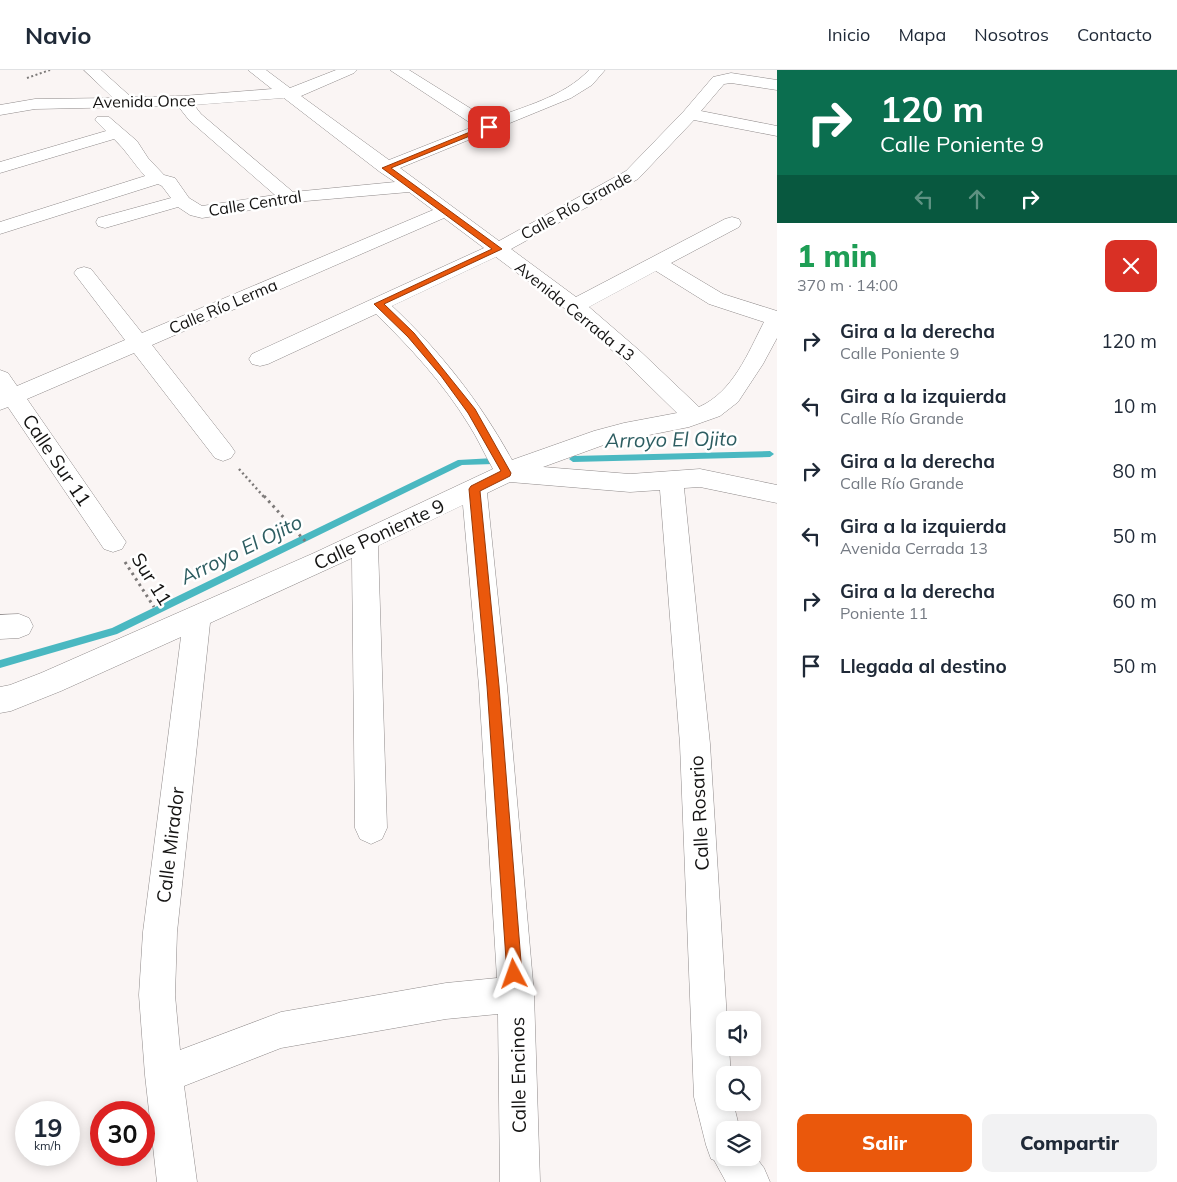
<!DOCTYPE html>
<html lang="es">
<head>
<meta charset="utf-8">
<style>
	body { margin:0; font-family:Mulish,sans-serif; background:#f2f2f3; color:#1f2937; height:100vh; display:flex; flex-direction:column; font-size:19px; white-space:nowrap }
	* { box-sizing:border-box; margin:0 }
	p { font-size:16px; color:#747a83 }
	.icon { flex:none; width:28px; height:28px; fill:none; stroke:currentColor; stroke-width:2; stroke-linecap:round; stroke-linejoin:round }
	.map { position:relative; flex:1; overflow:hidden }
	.drawer { display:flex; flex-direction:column; background:#fff; width:400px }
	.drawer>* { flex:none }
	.hud { background:#0b6e4f; color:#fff; overflow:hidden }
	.fabs { position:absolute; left:716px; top:941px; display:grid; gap:10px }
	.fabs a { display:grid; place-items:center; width:45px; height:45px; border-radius:10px; background:#fff; box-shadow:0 2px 12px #0003; font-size:25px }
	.speed { position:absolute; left:15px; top:1031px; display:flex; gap:10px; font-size:25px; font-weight:700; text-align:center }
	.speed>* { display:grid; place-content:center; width:65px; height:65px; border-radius:50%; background:#fff; box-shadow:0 2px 12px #0003; line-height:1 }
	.speed small { font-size:12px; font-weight:400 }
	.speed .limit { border:8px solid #d22; background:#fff; color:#111 }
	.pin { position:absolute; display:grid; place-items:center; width:42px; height:42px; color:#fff; margin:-21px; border-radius:10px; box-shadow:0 2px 8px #0006 }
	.me { position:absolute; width:55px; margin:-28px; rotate:356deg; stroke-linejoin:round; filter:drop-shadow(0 0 4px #0008) }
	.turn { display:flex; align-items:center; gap:18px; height:105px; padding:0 20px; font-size:22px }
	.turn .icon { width:65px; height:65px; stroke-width:2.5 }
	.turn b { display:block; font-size:35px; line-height:42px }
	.lanes { display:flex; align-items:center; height:48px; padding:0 20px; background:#0003; justify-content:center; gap:25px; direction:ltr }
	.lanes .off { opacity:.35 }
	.round { display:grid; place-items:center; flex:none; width:52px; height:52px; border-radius:10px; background:#f2f2f3 }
	.headline { display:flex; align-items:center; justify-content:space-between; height:85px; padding:0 20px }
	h1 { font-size:30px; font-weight:800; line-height:38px; color:#1e9e55 }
	.action { display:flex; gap:10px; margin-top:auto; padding:10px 20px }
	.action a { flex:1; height:58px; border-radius:10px; background:#ea580c; color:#fff; font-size:20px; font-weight:800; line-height:58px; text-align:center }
	.action a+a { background:#f2f2f3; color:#1f2937 }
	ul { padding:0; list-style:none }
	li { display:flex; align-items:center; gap:15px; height:65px; padding:0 20px }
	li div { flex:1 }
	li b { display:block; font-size:19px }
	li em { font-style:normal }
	header { display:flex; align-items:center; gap:30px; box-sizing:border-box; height:70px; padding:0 25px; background:#fff; border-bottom:1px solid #e0e1e3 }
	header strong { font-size:24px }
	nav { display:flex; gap:28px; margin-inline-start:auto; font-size:18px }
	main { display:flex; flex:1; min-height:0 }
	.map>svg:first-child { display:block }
</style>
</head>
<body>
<header>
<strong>Navio</strong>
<nav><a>Inicio</a><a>Mapa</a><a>Nosotros</a><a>Contacto</a></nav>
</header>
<main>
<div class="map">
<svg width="777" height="1112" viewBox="0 0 777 1112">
	<rect width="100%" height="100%" fill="#faf5f4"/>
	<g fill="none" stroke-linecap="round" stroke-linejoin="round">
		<g fill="#4ab8c1" fill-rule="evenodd">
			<path d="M770,381L774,384L770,387L573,392L569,389L573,386Z"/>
			<path d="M494,388L498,391L494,394L462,395L117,564L0,598V590L112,558L458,390Z"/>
		</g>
		<g stroke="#8f8a8a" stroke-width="1">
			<g id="minor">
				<path d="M84,0H101L131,27L183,26L272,19L248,0H266L290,18L336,0H357L354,3L301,26L389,90L475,56L390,0H409L489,50C522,37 564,27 589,0H605L592,15L571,28L400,98L499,171L626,101L684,41L713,7L731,3L777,10V20L731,13L724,14L701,41L777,56V66L694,50L638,109L511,179L576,227L725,149L732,147L739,149L741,153L739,157L671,193L723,224L777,241V268L763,294L738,332L720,346L689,357L609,373L543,397L630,404L700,399L777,415V433L700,417L684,418L710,674L727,950H725V978H729L731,1005H725V1032H733L740,1060H725V1088H752V1082L764,1098L770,1112H726L714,1090L711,1089L706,1075L694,1027L680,674L660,420L630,422L510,412L487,423L507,616L534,924L540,1112H500L498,944L446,949L281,978L184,1016L197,1112H157L145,1005L139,925L143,862L181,567L61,621L11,641L0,643V617L10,615L41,603L314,483L493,399C485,385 478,369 469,355C444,314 410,277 376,244L268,294L260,296L252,294L249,289L252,284L484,178L444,148L152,275L231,376L235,382L231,388L223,391L215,388L134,283L27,329L126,472L122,479L113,482L104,479L8,337L0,340V300L8,303L17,316L125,270L74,203L77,199L84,197L91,199L142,263L433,140L409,122L306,131L202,148L190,145L178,137L105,158L98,156L96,152L98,148L171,128L162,116L158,114L0,164V152L145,106C134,94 126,80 114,69L0,103V92L106,61L95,50L97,47H109L137,71L148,88L164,105L175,108L189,128L202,136L275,125L189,50L178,36L35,39L0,45V35L35,29L113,28ZM284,28L380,102L395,112L293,122L201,44L194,35ZM496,187L568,241L624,291L677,343L624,353L594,361L512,390C480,332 441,282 392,236ZM656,201L709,234L764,252C748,283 733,322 699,337L640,281L589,237ZM463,435L479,616L497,908L446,913L281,942L180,980L175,925L177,862L210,553L352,488L355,758L360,769L371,774L382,769L387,758L378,476Z"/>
				<path d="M19,544L29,548L33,556L29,564L19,568L0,569V545Z"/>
			</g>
		</g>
		<path stroke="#7c7978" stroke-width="2" stroke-dasharray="2 2.5" stroke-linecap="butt" d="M27,8L50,0"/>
		<path stroke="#7c7978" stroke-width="2.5" stroke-dasharray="2 3" stroke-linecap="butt" d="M239,399L265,428"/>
		<g stroke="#7c7978" stroke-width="3" stroke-dasharray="2.5 4" stroke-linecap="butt">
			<path d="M264,426L306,472"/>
			<path d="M125,492L154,537"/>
		</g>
		<use href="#minor" fill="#fff" fill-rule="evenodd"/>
	</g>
	<path fill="#ea580c" stroke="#983908" d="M487,55L492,57L391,98L502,179L384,234L414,263L475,339L511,403L510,406L480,421L499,616L522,904L520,910L514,912L509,910L507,904L487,616L469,419L471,416L501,401L468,343L441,306L408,267L374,234L492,179L382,98Z"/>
	<g text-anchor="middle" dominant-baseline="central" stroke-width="5" stroke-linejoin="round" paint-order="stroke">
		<g font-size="16" fill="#141312" stroke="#fff">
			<text transform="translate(144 31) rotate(-1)">Avenida Once</text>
			<text transform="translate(255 133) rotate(-9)">Calle Central</text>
			<text transform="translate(576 135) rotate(-29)">Calle Río Grande</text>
			<text transform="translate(223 236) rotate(-23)">Calle Río Lerma</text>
			<text transform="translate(575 241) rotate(39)">Avenida Cerrada 13</text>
		</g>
		<g font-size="19" fill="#141312" stroke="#fff">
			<text transform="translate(57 390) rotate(56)">Calle Sur 11</text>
			<text transform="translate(379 464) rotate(-25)">Calle Poniente 9</text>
			<text transform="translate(152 509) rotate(58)">Sur 11</text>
			<text transform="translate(699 743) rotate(-93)">Calle Rosario</text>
			<text transform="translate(170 775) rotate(-83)">Calle Mirador</text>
			<text transform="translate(518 1005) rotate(-91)">Calle Encinos</text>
		</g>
		<g font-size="20" font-style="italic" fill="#2d5d61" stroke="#fff">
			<text transform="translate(671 369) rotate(-1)">Arroyo El Ojito</text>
			<text transform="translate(241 479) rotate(-26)">Arroyo El Ojito</text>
		</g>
	</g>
</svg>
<div class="fabs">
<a><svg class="icon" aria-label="sound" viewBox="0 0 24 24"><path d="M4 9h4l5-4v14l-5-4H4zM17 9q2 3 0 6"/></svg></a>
<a><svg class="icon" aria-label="search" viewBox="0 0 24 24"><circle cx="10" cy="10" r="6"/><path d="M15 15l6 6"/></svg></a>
<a><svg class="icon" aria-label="layers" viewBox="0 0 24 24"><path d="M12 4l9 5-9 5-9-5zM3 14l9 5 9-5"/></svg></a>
</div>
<div class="speed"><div>19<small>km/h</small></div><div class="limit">30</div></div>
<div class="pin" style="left:489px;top:57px;background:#d93025"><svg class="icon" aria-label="arrive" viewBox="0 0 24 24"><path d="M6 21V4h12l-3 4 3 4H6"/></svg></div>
<svg class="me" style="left:514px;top:904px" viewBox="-20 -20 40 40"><path d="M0-17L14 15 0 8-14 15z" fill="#ea580c" stroke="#fff" stroke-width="4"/></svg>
</div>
<section class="drawer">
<div class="hud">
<div class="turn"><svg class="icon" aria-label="right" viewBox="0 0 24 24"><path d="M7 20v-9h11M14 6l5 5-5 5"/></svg><div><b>120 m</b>Calle Poniente 9</div></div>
<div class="lanes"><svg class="icon off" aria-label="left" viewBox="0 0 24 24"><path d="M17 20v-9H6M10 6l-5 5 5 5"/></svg><svg class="icon off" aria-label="ahead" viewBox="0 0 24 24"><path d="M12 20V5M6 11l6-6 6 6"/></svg><svg class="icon" aria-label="right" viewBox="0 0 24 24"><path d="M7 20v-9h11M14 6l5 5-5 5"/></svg></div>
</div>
<div class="headline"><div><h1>1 min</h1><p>370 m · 14:00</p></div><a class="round" style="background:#d93025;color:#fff"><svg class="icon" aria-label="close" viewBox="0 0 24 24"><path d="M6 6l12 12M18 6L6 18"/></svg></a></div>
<ul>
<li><svg class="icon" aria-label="right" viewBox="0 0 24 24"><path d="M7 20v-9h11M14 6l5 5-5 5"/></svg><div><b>Gira a la derecha</b><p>Calle Poniente 9</p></div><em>120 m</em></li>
<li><svg class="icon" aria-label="left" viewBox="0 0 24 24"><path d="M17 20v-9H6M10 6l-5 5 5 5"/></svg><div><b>Gira a la izquierda</b><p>Calle Río Grande</p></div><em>10 m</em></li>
<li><svg class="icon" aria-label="right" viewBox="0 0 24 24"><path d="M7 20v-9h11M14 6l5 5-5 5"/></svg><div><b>Gira a la derecha</b><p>Calle Río Grande</p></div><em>80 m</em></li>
<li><svg class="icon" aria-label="left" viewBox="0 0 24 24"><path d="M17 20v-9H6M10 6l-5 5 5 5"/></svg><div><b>Gira a la izquierda</b><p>Avenida Cerrada 13</p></div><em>50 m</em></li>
<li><svg class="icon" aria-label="right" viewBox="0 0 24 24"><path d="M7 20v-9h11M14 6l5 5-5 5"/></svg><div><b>Gira a la derecha</b><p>Poniente 11</p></div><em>60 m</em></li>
<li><svg class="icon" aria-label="arrive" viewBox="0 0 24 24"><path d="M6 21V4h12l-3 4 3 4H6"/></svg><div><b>Llegada al destino</b></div><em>50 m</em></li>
</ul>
<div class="action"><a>Salir</a><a>Compartir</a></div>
</section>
</main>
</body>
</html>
